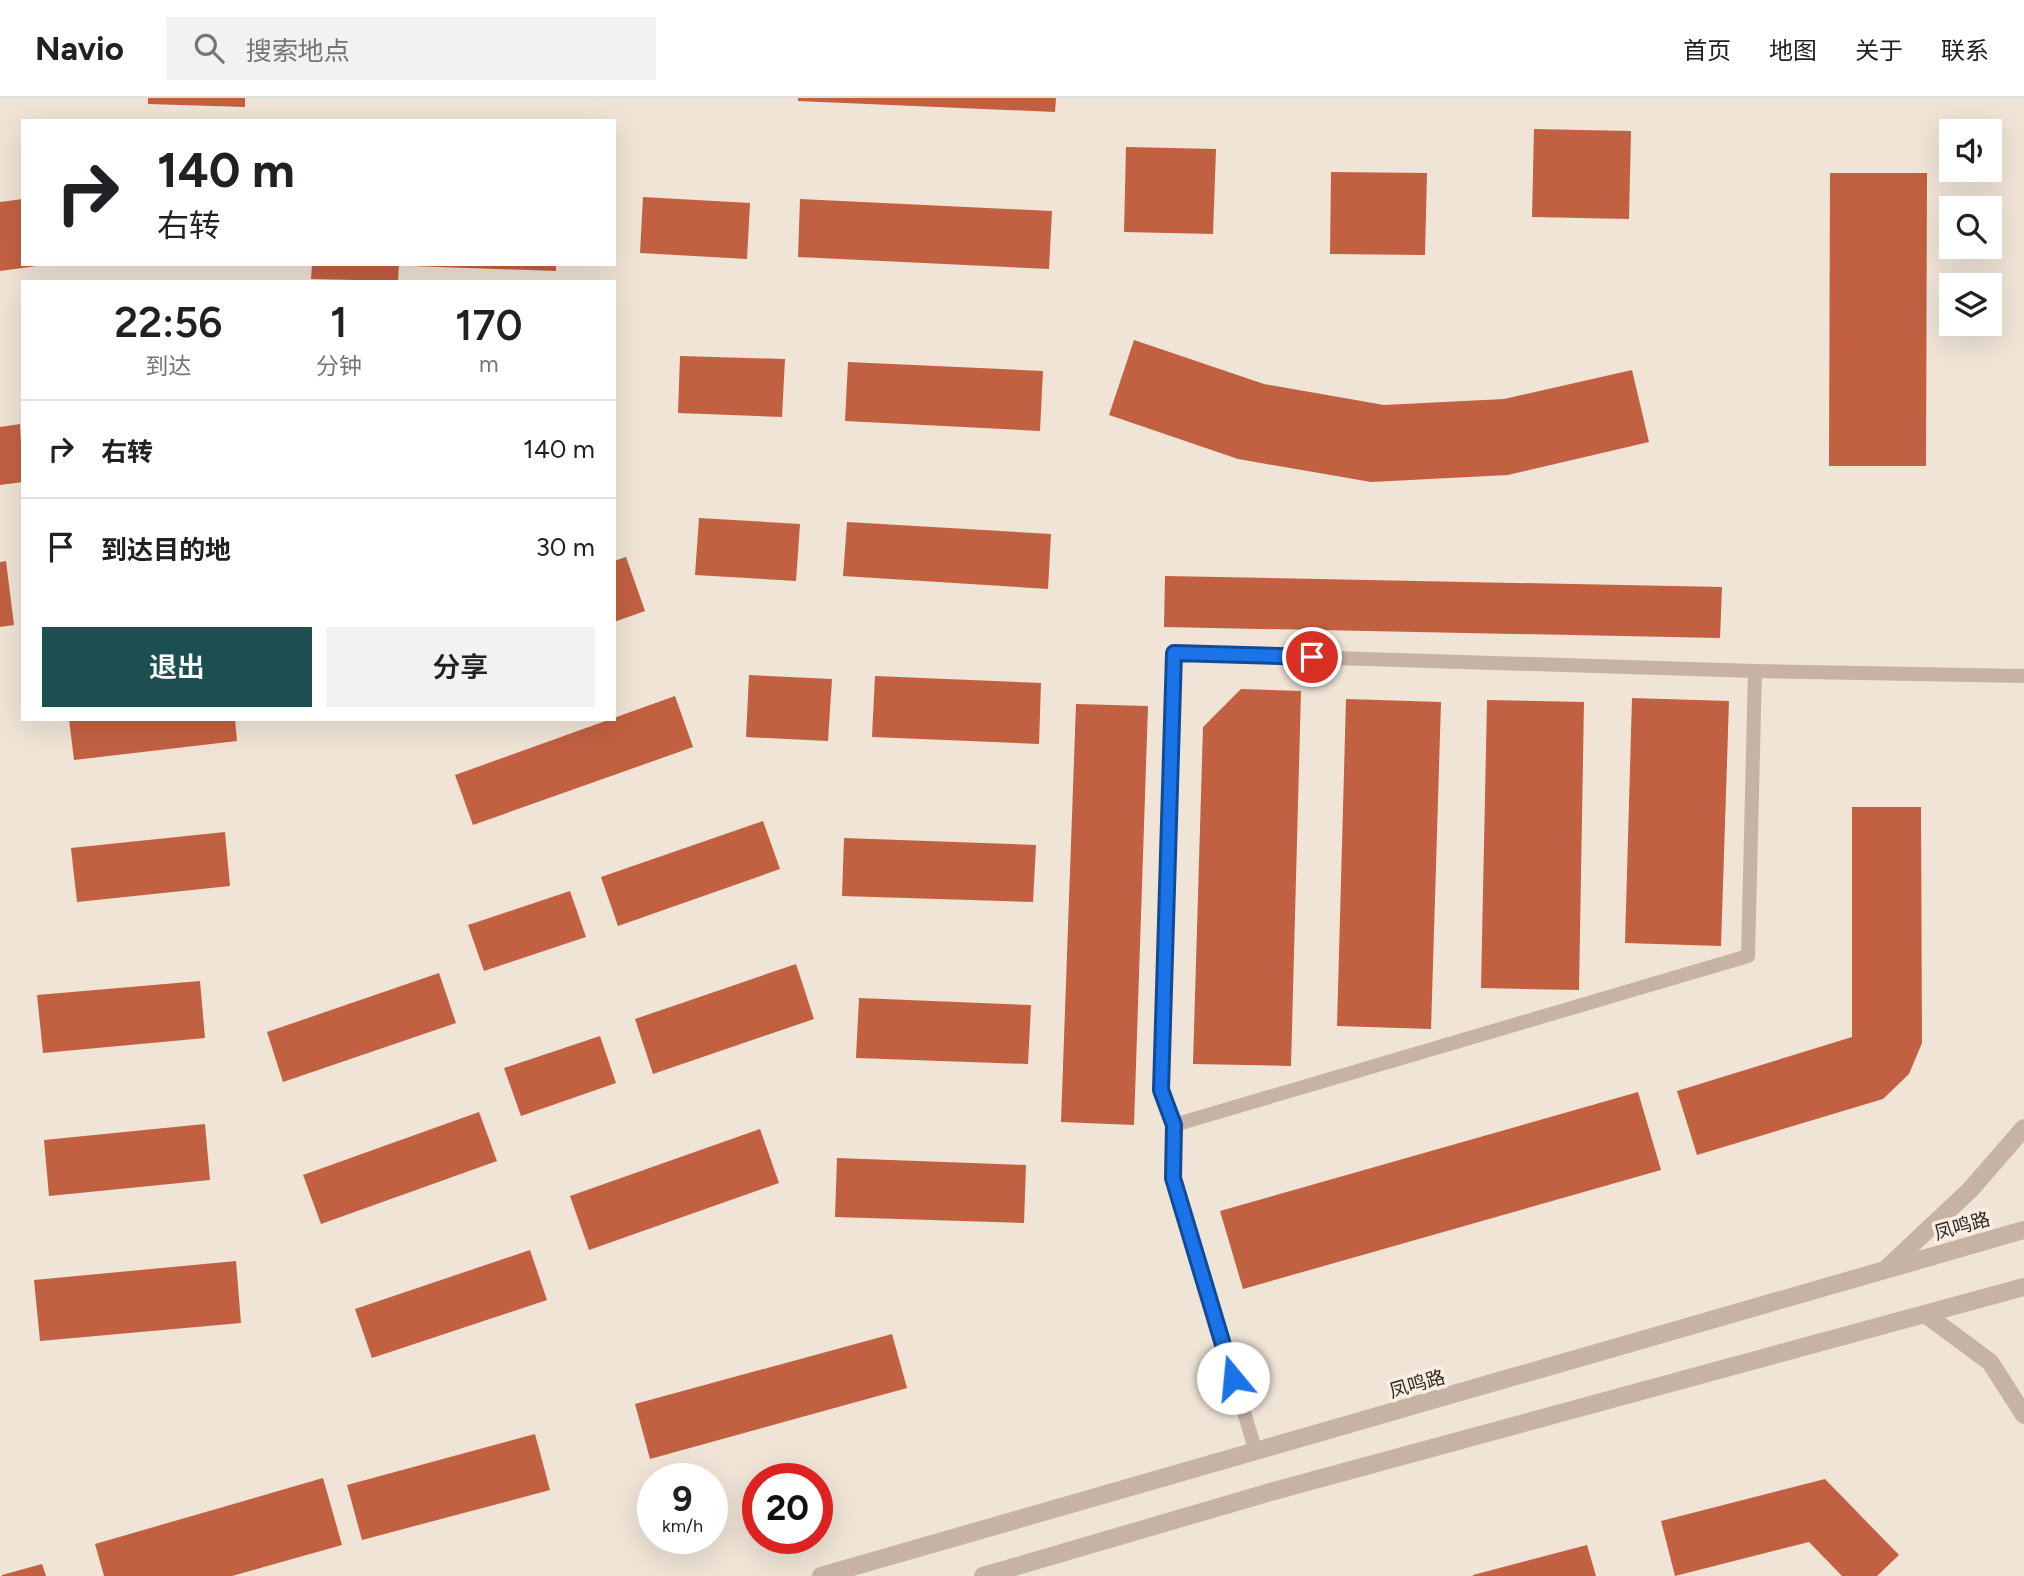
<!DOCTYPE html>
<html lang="zh">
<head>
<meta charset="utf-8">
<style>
	body { margin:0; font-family:Figtree,"Noto Sans SC",sans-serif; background:#f2f2f2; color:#202124; height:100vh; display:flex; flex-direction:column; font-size:26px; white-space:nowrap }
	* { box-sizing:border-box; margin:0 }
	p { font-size:23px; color:#757577 }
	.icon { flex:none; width:38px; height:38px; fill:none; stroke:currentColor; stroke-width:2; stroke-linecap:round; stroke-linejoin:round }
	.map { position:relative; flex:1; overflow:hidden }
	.panel { position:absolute; left:21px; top:182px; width:595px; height:441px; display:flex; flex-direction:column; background:#fff; border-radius:0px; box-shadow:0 7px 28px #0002 }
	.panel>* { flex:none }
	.hud { position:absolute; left:21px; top:21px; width:595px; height:147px; border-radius:0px; box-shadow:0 7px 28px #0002; background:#fff; color:#202124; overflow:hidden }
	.tools { position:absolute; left:1939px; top:21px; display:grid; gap:14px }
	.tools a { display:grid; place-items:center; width:63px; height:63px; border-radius:0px; background:#fff; box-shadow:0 7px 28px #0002; font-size:35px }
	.speed { position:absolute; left:637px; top:1365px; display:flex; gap:14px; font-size:35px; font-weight:700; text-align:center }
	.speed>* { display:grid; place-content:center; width:91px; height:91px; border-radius:50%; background:#fff; box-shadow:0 7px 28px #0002; line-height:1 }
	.speed small { font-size:18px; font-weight:400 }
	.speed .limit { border:10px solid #d22; background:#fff; color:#111 }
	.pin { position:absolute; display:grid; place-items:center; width:60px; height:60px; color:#fff; margin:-30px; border:4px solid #fff; border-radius:50%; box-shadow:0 2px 7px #0007 }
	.me { position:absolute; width:77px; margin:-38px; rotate:343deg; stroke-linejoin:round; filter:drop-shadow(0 0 5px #0008) }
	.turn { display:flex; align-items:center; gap:24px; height:147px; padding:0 21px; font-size:32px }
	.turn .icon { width:91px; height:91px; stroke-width:2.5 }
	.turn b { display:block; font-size:49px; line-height:60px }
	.eta { display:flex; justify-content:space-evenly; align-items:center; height:119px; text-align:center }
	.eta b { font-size:42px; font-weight:600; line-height:49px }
	.primary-button { display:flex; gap:14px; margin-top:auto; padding:14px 21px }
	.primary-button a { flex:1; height:80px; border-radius:0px; background:#1c4e52; color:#fff; font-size:28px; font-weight:600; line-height:80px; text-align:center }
	.primary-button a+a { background:#f2f2f2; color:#202124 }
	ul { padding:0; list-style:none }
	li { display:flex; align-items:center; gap:21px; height:98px; padding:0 21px; border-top:2px solid #e0e0e0 }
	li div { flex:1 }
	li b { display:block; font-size:26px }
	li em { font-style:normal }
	header { display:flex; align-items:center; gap:42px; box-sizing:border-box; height:98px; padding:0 35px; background:#fff; border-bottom:2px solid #e0e0e0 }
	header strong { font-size:33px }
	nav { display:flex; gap:38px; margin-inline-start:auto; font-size:24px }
	.search { width:490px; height:63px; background:#f2f2f2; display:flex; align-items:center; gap:18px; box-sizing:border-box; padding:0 24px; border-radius:0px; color:#757577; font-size:26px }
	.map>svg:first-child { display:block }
</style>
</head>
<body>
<header>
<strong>Navio</strong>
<div class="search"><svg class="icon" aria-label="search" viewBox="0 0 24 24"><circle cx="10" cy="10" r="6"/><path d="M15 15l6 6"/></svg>搜索地点</div>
<nav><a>首页</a><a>地图</a><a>关于</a><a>联系</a></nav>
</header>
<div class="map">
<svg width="2024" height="1478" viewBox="0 0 2024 1478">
	<rect width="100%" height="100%" fill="#efe4d6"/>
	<g fill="#c26042">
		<path d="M148,0H245V9L148,6Z"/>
		<path d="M798,0H1056L1055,14L798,3Z"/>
		<path d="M1534,31L1631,33L1629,121L1532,119Z"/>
		<path d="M1126,49L1216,51L1213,136L1124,134Z"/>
		<path d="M1331,74L1427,75L1425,157L1330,156Z"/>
		<path d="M1830,75H1927L1926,368H1829Z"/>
		<path d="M643,99L750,105L747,161L640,155Z"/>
		<path d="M23,101V166L37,168L0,173V104Z"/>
		<path d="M800,101L1052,113L1049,171L798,159Z"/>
		<path d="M312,166H399L398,183L311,181Z"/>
		<path d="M411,166H556V173L411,168Z"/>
		<path d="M1134,242L1264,286L1384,307L1504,301L1632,272L1649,344L1508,377L1371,384L1238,361L1109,317Z"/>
		<path d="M680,258L785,261L782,319L678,315Z"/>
		<path d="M848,264L1043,273L1040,333L845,323Z"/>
		<path d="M20,326L23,384L0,387V329Z"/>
		<path d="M699,420L800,426L796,483L695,477Z"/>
		<path d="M847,424L1051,436L1048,491L843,478Z"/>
		<path d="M626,459L645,513L614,524V463Z"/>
		<path d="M6,463L14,527L0,529V464Z"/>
		<path d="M1165,478L1722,489L1720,540L1164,529Z"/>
		<path d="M749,577L832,581L828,643L746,639Z"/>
		<path d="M875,578L1041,585L1039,646L872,639Z"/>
		<path d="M1241,591L1301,593L1291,968L1193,966L1203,629Z"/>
		<path d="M675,598L693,649L473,727L455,677Z"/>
		<path d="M1632,600L1729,603L1721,848L1625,845Z"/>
		<path d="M1346,601L1441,604L1431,931L1337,928Z"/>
		<path d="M1487,602L1584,604L1579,892L1481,890Z"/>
		<path d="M1076,606L1148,608L1134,1027L1061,1024Z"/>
		<path d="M69,621H235L237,643L74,662Z"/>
		<path d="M1852,709H1921L1922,945L1909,976L1883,1001L1697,1057L1677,993L1852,939Z"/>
		<path d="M763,723L780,771L618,828L601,779Z"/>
		<path d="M225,734L230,788L77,804L71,750Z"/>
		<path d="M844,740L1036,747L1033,804L842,798Z"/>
		<path d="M570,793L586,839L484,873L468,827Z"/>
		<path d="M796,866L814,921L653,976L635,921Z"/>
		<path d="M439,875L456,925L283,984L267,934Z"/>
		<path d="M200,883L205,940L43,955L37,897Z"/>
		<path d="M859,900L1031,907L1028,966L856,960Z"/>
		<path d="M600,938L616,985L521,1018L504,970Z"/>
		<path d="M1638,994L1661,1072L1243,1191L1220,1113Z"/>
		<path d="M479,1014L497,1063L321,1126L303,1077Z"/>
		<path d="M205,1026L210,1082L49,1098L44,1042Z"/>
		<path d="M760,1031L779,1085L589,1152L570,1098Z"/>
		<path d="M837,1060L1026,1067L1024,1125L835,1119Z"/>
		<path d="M530,1152L547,1202L372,1260L355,1211Z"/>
		<path d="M236,1163L241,1225L40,1243L34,1182Z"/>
		<path d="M892,1236L907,1290L650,1361L635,1306Z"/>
		<path d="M535,1336L550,1392L362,1442L347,1387Z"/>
		<path d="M323,1380L342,1447L232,1478H104L95,1446Z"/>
		<path d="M1825,1381L1899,1457L1877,1478H1842L1809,1444L1675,1478L1661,1423Z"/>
		<path d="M1587,1447L1596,1478H1473V1477Z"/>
		<path d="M42,1466L46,1478H2V1477Z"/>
	</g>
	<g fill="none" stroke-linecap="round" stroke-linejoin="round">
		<g stroke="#c7b3a3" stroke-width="14">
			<path d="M1174,1027L1748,858L1755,573"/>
			<path d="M1256,1354L1173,1080L1174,1027L1161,992L1174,555L1755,573L2024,578"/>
		</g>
		<g stroke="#c7b3a3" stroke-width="18">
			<path d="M1887,1170L1970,1092L2024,1030"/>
			<path d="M1925,1216L1990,1264L2024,1317"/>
			<path d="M821,1478L2024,1132"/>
			<path d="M983,1478L1274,1393L2024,1189"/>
		</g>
	</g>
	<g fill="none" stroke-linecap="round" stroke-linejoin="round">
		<g stroke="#114b97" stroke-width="18">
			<path id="route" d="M1233,1280L1173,1080L1174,1027L1161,992L1174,555L1312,559"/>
		</g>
		<use href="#route" stroke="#1a73e8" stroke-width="12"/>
	</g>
	<g text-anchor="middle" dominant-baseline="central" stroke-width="7" stroke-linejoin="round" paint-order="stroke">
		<g font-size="19" fill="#322925" stroke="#f8eee2">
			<text transform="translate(1962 1128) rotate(-16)">凤鸣路</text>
			<text transform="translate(1417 1286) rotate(-16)">凤鸣路</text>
		</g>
	</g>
</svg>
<div class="tools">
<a><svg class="icon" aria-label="sound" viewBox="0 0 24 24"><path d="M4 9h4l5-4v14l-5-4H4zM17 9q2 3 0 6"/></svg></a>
<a><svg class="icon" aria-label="search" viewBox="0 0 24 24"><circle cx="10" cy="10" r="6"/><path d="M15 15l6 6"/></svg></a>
<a><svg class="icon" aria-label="layers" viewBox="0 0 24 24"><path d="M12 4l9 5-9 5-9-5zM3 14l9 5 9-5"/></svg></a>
</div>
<div class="speed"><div>9<small>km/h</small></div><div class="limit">20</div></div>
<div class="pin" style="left:1312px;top:559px;background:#d93025"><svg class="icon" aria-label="arrive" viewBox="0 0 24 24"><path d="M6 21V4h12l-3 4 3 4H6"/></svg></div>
<svg class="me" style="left:1233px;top:1280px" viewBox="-20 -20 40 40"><circle r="19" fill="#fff"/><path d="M0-13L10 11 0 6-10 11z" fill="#1a73e8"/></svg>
<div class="hud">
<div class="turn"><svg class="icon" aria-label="right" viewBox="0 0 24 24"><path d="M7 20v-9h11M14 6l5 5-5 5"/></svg><div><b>140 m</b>右转</div></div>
</div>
<section class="panel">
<div class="eta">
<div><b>22:56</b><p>到达</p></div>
<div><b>1</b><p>分钟</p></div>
<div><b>170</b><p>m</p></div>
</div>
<ul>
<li><svg class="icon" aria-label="right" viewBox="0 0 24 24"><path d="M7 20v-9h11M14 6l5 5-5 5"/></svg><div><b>右转</b></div><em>140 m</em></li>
<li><svg class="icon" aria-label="arrive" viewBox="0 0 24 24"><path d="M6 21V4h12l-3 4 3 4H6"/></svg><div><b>到达目的地</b></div><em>30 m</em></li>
</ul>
<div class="primary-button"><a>退出</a><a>分享</a></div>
</section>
</div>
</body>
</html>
